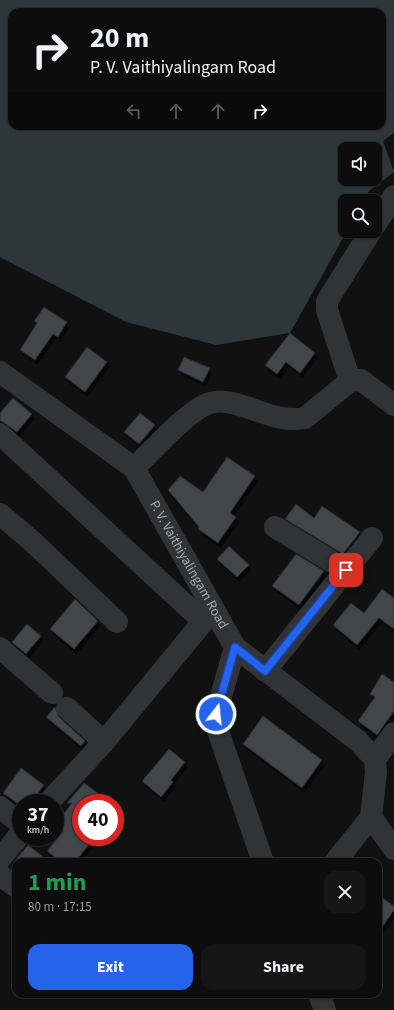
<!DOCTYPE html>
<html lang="en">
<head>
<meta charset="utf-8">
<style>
	body { margin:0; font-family:"Source Sans 3",sans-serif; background:#161617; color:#f1f3f6; height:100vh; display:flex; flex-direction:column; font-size:15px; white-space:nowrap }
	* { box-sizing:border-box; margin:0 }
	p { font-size:13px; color:#9a9c9e }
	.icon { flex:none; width:22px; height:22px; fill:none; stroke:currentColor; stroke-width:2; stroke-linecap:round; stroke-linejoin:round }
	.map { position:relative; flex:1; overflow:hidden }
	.sheet { position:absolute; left:12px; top:858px; width:370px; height:140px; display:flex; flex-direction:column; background:#0d0d0e; border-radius:12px; box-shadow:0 1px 3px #0004,0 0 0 1px #2d2d2e }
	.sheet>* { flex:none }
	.banner { position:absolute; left:8px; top:8px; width:378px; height:122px; border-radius:12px; box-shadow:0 1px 3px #0004,0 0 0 1px #2d2d2e; background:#0d0d0e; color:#f1f3f6; overflow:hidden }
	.buttons { position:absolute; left:338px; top:142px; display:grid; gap:8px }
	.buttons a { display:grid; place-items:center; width:44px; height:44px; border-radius:8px; background:#0d0d0e; box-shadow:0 1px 3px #0004,0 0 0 1px #2d2d2e; font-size:20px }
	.speed { position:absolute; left:12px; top:794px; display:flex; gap:8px; font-size:20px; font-weight:700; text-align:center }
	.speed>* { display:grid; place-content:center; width:52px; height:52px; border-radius:50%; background:#0d0d0e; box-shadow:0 1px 3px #0004,0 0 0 1px #2d2d2e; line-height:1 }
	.speed small { font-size:10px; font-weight:400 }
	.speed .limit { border:6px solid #d22; background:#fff; color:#111 }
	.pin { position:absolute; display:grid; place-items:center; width:34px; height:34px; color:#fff; margin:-17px; border-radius:8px; box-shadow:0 2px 6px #0006 }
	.me { position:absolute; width:44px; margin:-22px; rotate:16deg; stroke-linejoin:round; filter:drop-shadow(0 0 3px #0008) }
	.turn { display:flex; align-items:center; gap:14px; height:84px; padding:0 16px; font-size:18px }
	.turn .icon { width:52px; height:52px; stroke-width:2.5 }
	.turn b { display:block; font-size:28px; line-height:34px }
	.lanes { display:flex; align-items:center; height:38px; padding:0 16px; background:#0003; justify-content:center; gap:20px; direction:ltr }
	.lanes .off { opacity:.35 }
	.round { display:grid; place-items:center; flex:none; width:42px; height:42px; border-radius:12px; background:#161617 }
	.overview { display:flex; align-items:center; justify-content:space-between; height:68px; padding:0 16px }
	h1 { font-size:24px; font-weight:700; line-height:30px; color:#1e9e55 }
	.primary-button { display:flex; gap:8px; margin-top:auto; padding:8px 16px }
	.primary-button a { flex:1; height:46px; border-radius:12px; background:#2563eb; color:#fff; font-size:16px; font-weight:700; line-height:46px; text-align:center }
	.primary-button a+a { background:#161617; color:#f1f3f6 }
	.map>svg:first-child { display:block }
</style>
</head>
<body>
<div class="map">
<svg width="394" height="1010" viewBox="0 0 394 1010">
	<defs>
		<filter id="shadow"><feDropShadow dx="2.5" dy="4.5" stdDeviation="0" flood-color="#0009"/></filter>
	</defs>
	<rect width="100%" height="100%" fill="#111112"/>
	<path fill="#2d363b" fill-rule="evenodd" d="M0,0H394V133L383,141L394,172L369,191L363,201H345V231H347L290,333L216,345L126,322L0,257ZM12,12H382V126H12ZM345,149H375V179H345Z"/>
	<g fill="#424448" stroke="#2b2b2e" filter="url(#shadow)">
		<path d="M44,307L67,322L58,337L53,334L35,360L20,350L37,323L34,321Z"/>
		<path d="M290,333L315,353L300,373L286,362L277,374L265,365Z"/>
		<path d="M87,347L107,362L85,392L65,377Z"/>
		<path d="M184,357L210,368L203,382L178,370Z"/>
		<path d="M13,398L32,414L17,432L0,420V413Z"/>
		<path d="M140,413L155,425L139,444L124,432Z"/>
		<path d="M227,457L255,476L230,513L236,517L218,543L198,529L199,527L168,490L180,476L203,492Z"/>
		<path d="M296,504L314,518L322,506L360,532L343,554L285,519Z"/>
		<path d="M229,546L249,565L237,577L217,559Z"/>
		<path d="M296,554L324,571L299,605L272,586Z"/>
		<path d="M382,589L394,598V629L379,618L357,645L333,625L351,603L364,613Z"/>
		<path d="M75,599L98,621L74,649L50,629Z"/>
		<path d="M27,624L41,636L26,654L12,642Z"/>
		<path d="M382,674L394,682V711L377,735L358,721L375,697L370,694Z"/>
		<path d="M55,707L59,717L85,741L81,746L46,717Z"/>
		<path d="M263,716L322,760L302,788L243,744Z"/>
		<path d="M169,749L185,762L171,780L173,782L161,797L142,781Z"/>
		<path d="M21,768L44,785L31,803H17L3,793Z"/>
		<path d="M84,783L111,803H81V837H95L75,862H61L47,851L63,831L55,825L72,803H67Z"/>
		<path d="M28,845L50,862H14Z"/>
		<path d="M378,895L394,906V910L378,933Z"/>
	</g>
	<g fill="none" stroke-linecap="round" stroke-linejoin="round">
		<g stroke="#323337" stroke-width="22">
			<path d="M375,225L394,196"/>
			<path id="s1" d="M0,372L134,468L235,647L358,741L375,759L376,772L371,817L394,849"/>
			<path d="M350,381L327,310V301L371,231"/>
			<path d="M0,434L203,621"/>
			<path d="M134,468C151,452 189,409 210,403C223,399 236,404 249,408C267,414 285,422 305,418L350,381L361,380L394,405"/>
			<path d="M0,514L33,542L117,622"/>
			<path d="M275,527L346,570"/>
			<path d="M235,647L216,714V725L263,862"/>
			<path d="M0,648L52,693"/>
			<path d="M265,671L372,538"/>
			<path d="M67,708L104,742"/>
			<path d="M375,759L394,733"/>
			<path d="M48,803L104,742L212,611"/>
			<path d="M0,807L21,824"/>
			<path d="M0,859L21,833"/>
			<path d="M335,862L371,817"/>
			<path d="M0,875L16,887"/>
			<path d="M319,994L325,1010"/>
		</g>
	</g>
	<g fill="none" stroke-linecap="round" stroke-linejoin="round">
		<g stroke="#184099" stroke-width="10">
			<path id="route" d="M216,714L235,647L265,671L346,570"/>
		</g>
		<use href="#route" stroke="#2563eb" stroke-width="7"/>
	</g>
	<g text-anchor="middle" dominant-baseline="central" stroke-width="4" stroke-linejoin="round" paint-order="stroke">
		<g font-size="14" fill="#a3a9b2" stroke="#0c0c0d">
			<text stroke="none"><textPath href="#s1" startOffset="276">P. V. Vaithiyalingam Road</textPath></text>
		</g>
	</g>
</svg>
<div class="buttons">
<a><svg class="icon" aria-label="sound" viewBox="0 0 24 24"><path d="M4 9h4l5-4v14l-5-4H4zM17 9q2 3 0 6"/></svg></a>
<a><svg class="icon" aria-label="search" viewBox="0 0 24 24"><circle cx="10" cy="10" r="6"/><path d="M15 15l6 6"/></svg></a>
</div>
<div class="speed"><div>37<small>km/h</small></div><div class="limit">40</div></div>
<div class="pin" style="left:346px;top:570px;background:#d93025"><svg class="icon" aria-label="arrive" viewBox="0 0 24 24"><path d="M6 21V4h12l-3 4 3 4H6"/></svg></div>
<svg class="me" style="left:216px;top:714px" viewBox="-20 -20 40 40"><circle r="17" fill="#2563eb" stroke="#fff" stroke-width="3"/><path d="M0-11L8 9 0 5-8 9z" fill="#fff"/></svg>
<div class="banner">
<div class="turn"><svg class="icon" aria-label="right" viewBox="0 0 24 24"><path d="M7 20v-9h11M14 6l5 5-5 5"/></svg><div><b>20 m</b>P. V. Vaithiyalingam Road</div></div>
<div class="lanes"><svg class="icon off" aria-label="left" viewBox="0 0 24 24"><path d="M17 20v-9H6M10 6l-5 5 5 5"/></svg><svg class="icon off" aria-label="ahead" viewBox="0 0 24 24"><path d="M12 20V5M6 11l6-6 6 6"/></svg><svg class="icon off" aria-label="ahead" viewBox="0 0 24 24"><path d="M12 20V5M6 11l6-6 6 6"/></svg><svg class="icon" aria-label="right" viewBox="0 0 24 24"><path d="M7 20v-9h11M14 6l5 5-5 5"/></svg></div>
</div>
<section class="sheet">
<div class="overview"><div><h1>1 min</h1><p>80 m · 17:15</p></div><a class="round"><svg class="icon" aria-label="close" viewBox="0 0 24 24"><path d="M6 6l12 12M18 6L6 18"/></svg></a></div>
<div class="primary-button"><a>Exit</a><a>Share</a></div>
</section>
</div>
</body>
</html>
